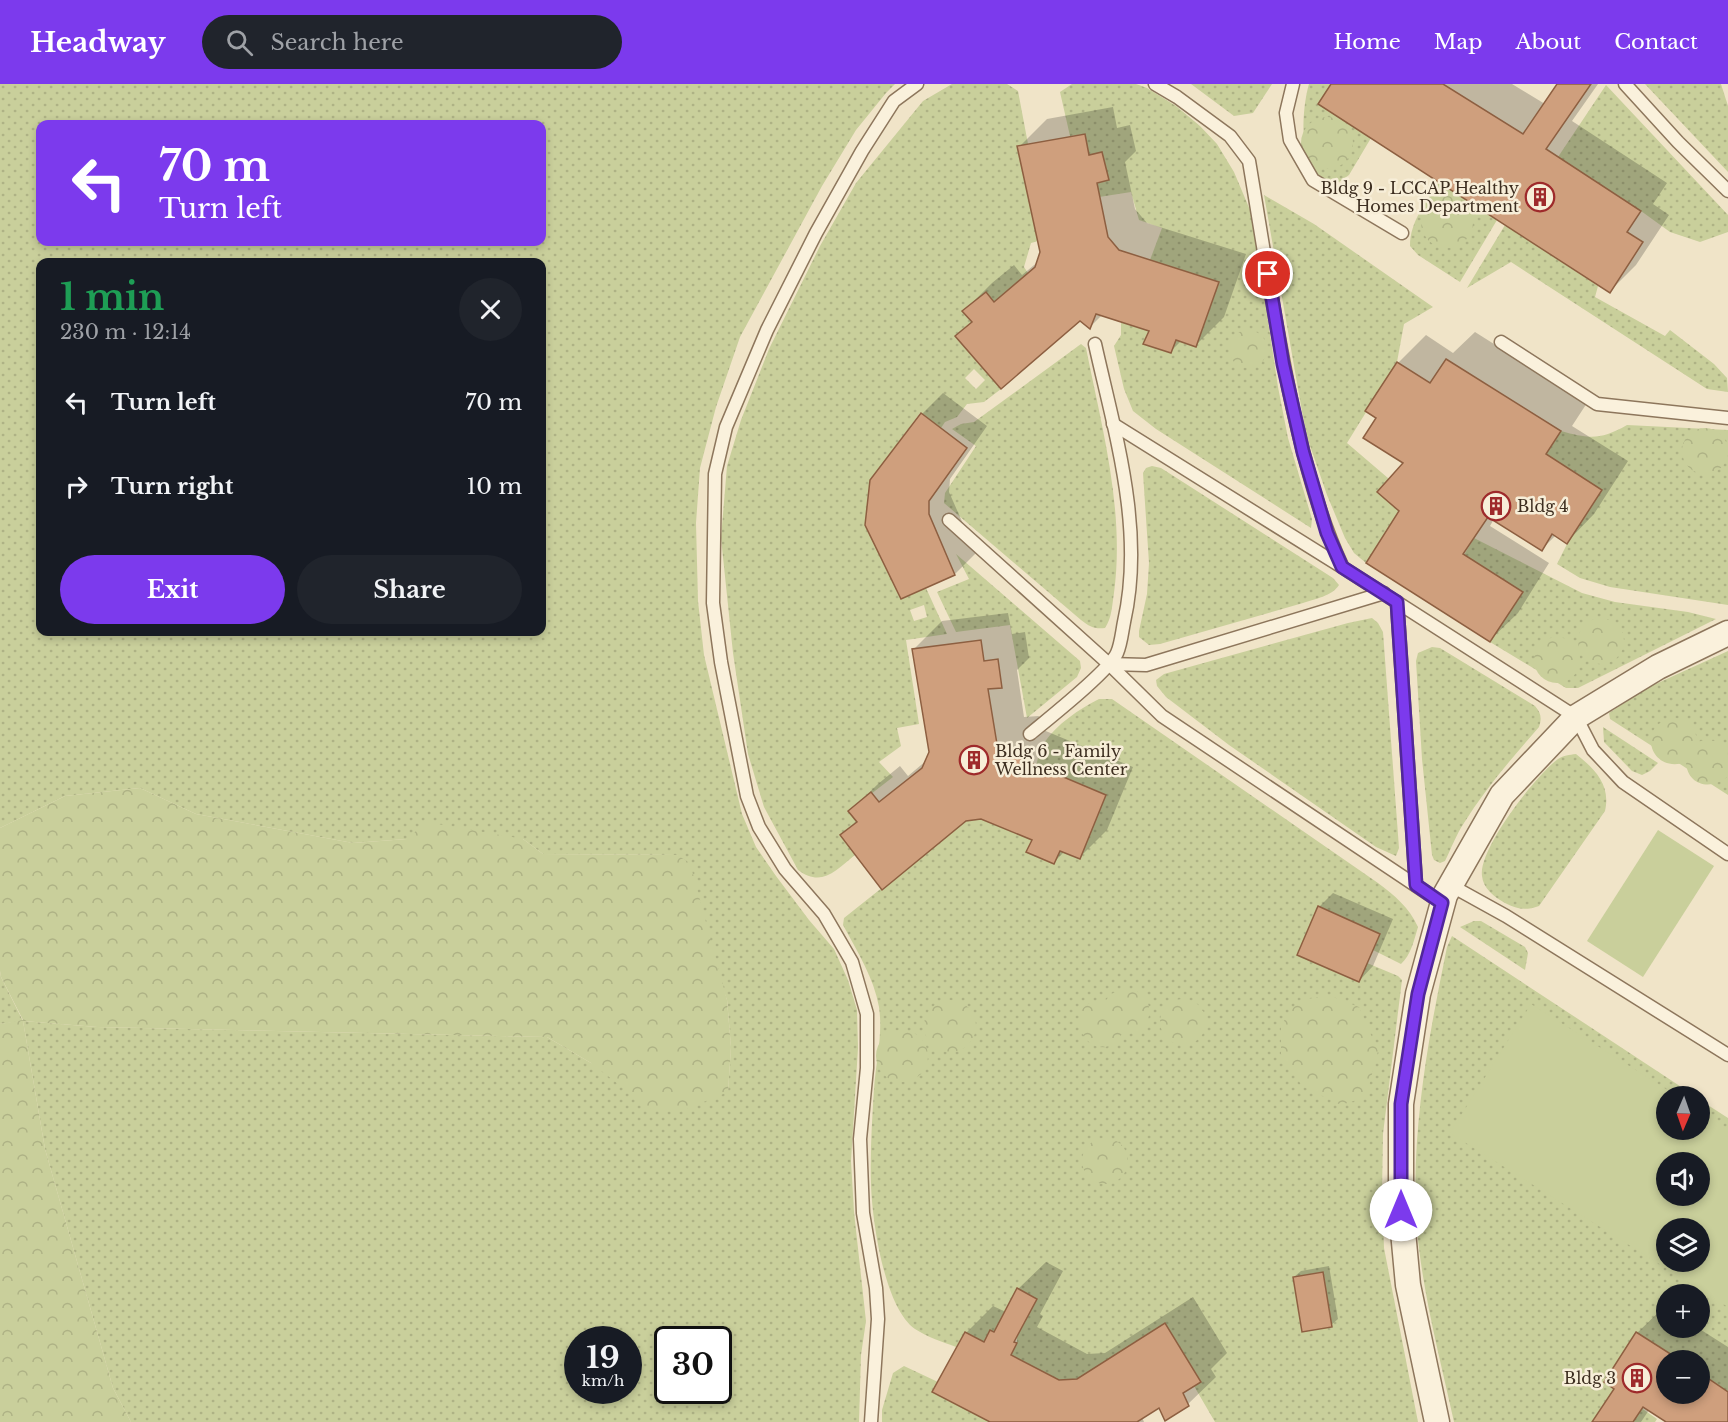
<!DOCTYPE html>
<html lang="en">
<head>
<meta charset="utf-8">
<style>
	body { margin:0; font-family:"Libre Baskerville",serif; background:#20242c; color:#f1f3f6; height:100vh; display:flex; flex-direction:column; font-size:22px; white-space:nowrap }
	* { box-sizing:border-box; margin:0 }
	p { font-size:20px; color:#9ea1a6 }
	.icon { flex:none; width:33px; height:33px; fill:none; stroke:currentColor; stroke-width:2; stroke-linecap:round; stroke-linejoin:round }
	.map { position:relative; flex:1; overflow:hidden }
	.panel { position:absolute; left:36px; top:174px; width:510px; height:378px; display:flex; flex-direction:column; background:#171b24; border-radius:12px; box-shadow:0 3px 9px #0003 }
	.panel>* { flex:none }
	.hud { position:absolute; left:36px; top:36px; width:510px; height:126px; border-radius:12px; box-shadow:0 3px 9px #0003; background:#7c3aed; color:#fff; overflow:hidden }
	.needle { width:39px; rotate:182deg }
	.buttons { position:absolute; left:1656px; top:1002px; display:grid; gap:12px }
	.buttons a { display:grid; place-items:center; width:54px; height:54px; border-radius:50%; background:#171b24; box-shadow:0 3px 9px #0003; font-size:30px }
	.speed { position:absolute; left:564px; top:1242px; display:flex; gap:12px; font-size:30px; font-weight:700; text-align:center }
	.speed>* { display:grid; place-content:center; width:78px; height:78px; border-radius:50%; background:#171b24; box-shadow:0 3px 9px #0003; line-height:1 }
	.speed small { font-size:15px; font-weight:400 }
	.speed .limit { border:3px solid #111; border-radius:9px; background:#fff; color:#111 }
	.pin { position:absolute; display:grid; place-items:center; width:51px; height:51px; color:#fff; margin:-26px; border:3px solid #fff; border-radius:50%; box-shadow:0 2px 6px #0007 }
	.me { position:absolute; width:66px; margin:-33px; rotate:0deg; stroke-linejoin:round; filter:drop-shadow(0 0 4px #0008) }
	.turn { display:flex; align-items:center; gap:21px; height:126px; padding:0 24px; font-size:27px }
	.turn .icon { width:78px; height:78px; stroke-width:2.5 }
	.turn b { display:block; font-size:42px; line-height:51px }
	.round { display:grid; place-items:center; flex:none; width:63px; height:63px; border-radius:32px; background:#20242c }
	.overview { display:flex; align-items:center; justify-content:space-between; height:102px; padding:0 24px }
	h1 { font-size:36px; font-weight:800; line-height:45px; color:#1e9e55 }
	.primary-button { display:flex; gap:12px; margin-top:auto; padding:12px 24px }
	.primary-button a { flex:1; height:69px; border-radius:36px; background:#7c3aed; color:#fff; font-size:24px; font-weight:800; line-height:69px; text-align:center }
	.primary-button a+a { background:#20242c; color:#f1f3f6 }
	ul { padding:0; list-style:none }
	li { display:flex; align-items:center; gap:18px; height:84px; padding:0 24px }
	li div { flex:1 }
	li b { display:block; font-size:22px }
	li em { font-style:normal }
	header { display:flex; align-items:center; gap:36px; box-sizing:border-box; height:84px; padding:0 30px; background:#7c3aed; color:#fff }
	header strong { font-size:28px }
	nav { display:flex; gap:33px; margin-inline-start:auto; font-size:21px }
	.search { width:420px; height:54px; background:#20242c; display:flex; align-items:center; gap:15px; box-sizing:border-box; padding:0 21px; border-radius:33px; color:#9ea1a6; font-size:22px }
	.map>svg:first-child { display:block }
</style>
</head>
<body>
<header>
<strong>Headway</strong>
<div class="search"><svg class="icon" aria-label="search" viewBox="0 0 24 24"><circle cx="10" cy="10" r="6"/><path d="M15 15l6 6"/></svg>Search here</div>
<nav><a>Home</a><a>Map</a><a>About</a><a>Contact</a></nav>
</header>
<div class="map">
<svg width="1728" height="1338" viewBox="0 0 1728 1338">
	<defs>
		<pattern id="green-dots" width="8" height="8" patternUnits="userSpaceOnUse" patternTransform="scale(1.5)"><rect width="8" height="8" fill="#c9cf9b"/><path d="M2 2h.1M6 6h.1" fill="none" stroke="#aeb285" stroke-width="1.8" stroke-linecap="round"/></pattern>
		<pattern id="forest-crowns" width="20" height="18" patternUnits="userSpaceOnUse" patternTransform="scale(1.5)"><rect width="20" height="18" fill="#c9cf9b"/><path d="M2 6a3 3 0 1 1 6 0M12 15a3 3 0 1 1 6 0" fill="none" stroke="#aeb285"/></pattern>
	</defs>
	<rect width="100%" height="100%" fill="#f0e4c8"/>
	<g fill="url(#green-dots)" fill-rule="evenodd">
		<path d="M0,0H895L886,9L856,46L822,102L740,253L716,323L700,384L696,439L698,517L704,571L742,730L756,763L776,792L809,836L834,865L848,896L857,926L858,964L851,1077L854,1128L866,1237L861,1271L859,1338H131L113,1304L45,1065L23,937L0,940V887L1,893L23,937L97,943L547,953L591,979L728,1007L731,963L727,916L677,771L543,770L523,755H407L353,759L196,730L140,704L65,712L0,744ZM40,40H542V158H40ZM40,178H542V548H40ZM578,1256H628V1306H578ZM668,1256H718V1306H668Z"/>
		<path d="M952,0H1007L1018,7L1028,60L1038,157L1031,159L1024,183L1028,189L994,218L986,208L963,227L972,238L955,252L1001,305L984,318L967,320L957,333L945,338L941,344L920,329L870,397L865,441L901,515L926,504L947,550L906,556L919,640L897,644L901,662L879,678L893,693L849,727L857,738L840,751L855,771C836,786 822,804 798,786L764,723L748,670L733,569L721,454L727,382L741,336L769,265L820,162L856,99L923,17ZM974,285L985,296L976,305L965,294ZM924,521L927,533L914,537L910,526Z"/>
		<path d="M1072,0H1136L1147,4L1176,22L1200,42L1217,60L1234,88L1250,126L1258,170L1278,303L1288,354L1312,435L1311,444L1156,345L1133,327L1124,305L1114,262L1121,251V238L1149,247L1144,260L1170,269L1176,256L1196,263L1219,198L1150,176L1162,144L1139,136L1131,108L1099,113L1097,99L1109,96L1102,68L1089,71L1085,50L1070,52L1060,8Z"/>
		<path d="M1191,0H1272L1253,29L1234,32Z"/>
		<path d="M1309,0H1331L1371,54L1349,91L1339,98C1335,97 1329,97 1325,96C1297,85 1302,23 1309,0Z"/>
		<path d="M1645,0H1721L1728,22V88Z"/>
		<path d="M1606,1L1728,131V148L1700,158L1670,148L1641,127L1558,73Z"/>
		<path d="M1439,98L1497,136L1460,198L1418,171L1410,162C1410,137 1426,119 1439,98Z"/>
		<path d="M1264,111L1314,140L1433,223L1404,240L1397,278L1347,359L1409,412L1366,479L1354,469L1345,454L1327,411L1306,350Z"/>
		<path d="M1505,141L1598,202L1595,213L1665,252L1670,246L1714,280L1727,294L1728,308L1707,305L1511,178L1467,204Z"/>
		<path d="M1081,260L1086,264C1102,344 1125,427 1114,509C1112,521 1112,534 1105,544C1094,545 1090,543 1081,536L944,419L945,409L976,362L952,345L961,340L974,338Z"/>
		<path d="M1627,341L1728,346V521L1610,503L1580,494L1557,480L1567,460L1546,370L1561,347C1589,355 1601,356 1627,341Z"/>
		<path d="M1152,382L1161,384L1333,494L1339,501C1332,512 1315,515 1303,519L1160,560L1149,561L1139,553V547L1147,510L1149,479L1143,389L1146,384Z"/>
		<path d="M1474,454L1582,509L1615,518L1688,528L1716,535L1578,604H1566L1490,558L1523,508L1464,471Z"/>
		<path d="M956,470L1080,577L1081,584L1077,593L1027,634L1010,541L956,548L937,508L969,495Z"/>
		<path d="M1372,534L1378,539L1383,548L1399,764L1396,772L1376,763L1229,661L1166,613L1157,602L1156,596L1164,590L1348,539Z"/>
		<path d="M1432,563L1440,564L1535,622C1541,629 1542,634 1539,643C1512,674 1485,705 1464,739C1456,751 1451,765 1445,777L1440,779L1434,776L1432,771L1422,675L1416,577L1418,569Z"/>
		<path d="M1728,567V711L1610,635L1609,629L1647,604Z"/>
		<path d="M1099,615H1112L1378,799C1395,812 1409,823 1418,843C1414,856 1411,871 1401,880L1373,866L1380,850L1318,822L1297,871L1359,898L1367,879L1398,892L1402,896L1383,1050L1382,1109L1384,1164L1418,1338H1215L1194,1302L1201,1297L1165,1239L1077,1295L1059,1296L1011,1271L1017,1259V1253L1037,1215L1017,1204L995,1248L990,1246L984,1258L965,1248L956,1263C943,1258 927,1253 915,1245C884,1223 872,1136 871,1100C870,1069 872,1036 874,1005C876,977 883,951 879,923C874,894 857,867 843,841L844,834L966,737L981,735L1032,756L1026,768L1054,779L1060,767L1080,775L1106,711L1036,682C1038,674 1040,666 1044,659C1057,640 1079,625 1099,615ZM1323,1188L1332,1242L1302,1248L1293,1193Z"/>
		<path d="M1603,643L1658,679L1650,687L1642,691L1632,687L1604,658Z"/>
		<path d="M1576,670C1595,685 1611,701 1605,727L1539,822C1525,827 1517,825 1505,819C1494,813 1483,804 1482,792C1478,765 1537,690 1558,675C1564,671 1569,671 1576,670Z"/>
		<path d="M1474,837H1481L1525,863L1528,869L1525,886L1460,843Z"/>
		<path d="M1452,852L1695,1012H1666V1046H1700V1016L1728,1034V1308L1700,1289V1276H1680L1636,1249L1604,1298L1657,1335L1655,1338H1633L1640,1327L1612,1309L1592,1338H1454C1439,1270 1420,1200 1416,1131C1412,1040 1429,951 1447,863ZM1666,1078H1700V1112H1666ZM1666,1144H1700V1178H1666ZM1666,1210H1700V1244H1666Z"/>
		<path d="M904,1282L938,1298L932,1308L990,1338H882V1326L893,1289Z"/>
	</g>
	<g fill="url(#forest-crowns)">
		<circle cx="1327" cy="59" r="26"/>
		<circle cx="1447" cy="138" r="26"/>
		<circle cx="1248" cy="265" r="19"/>
		<circle cx="1705" cy="367" r="23"/>
		<circle cx="1601" cy="557" r="23"/>
		<circle cx="1557" cy="576" r="23"/>
		<path d="M1672,634C1687,634 1695,643 1698,658C1709,654 1718,656 1727,664L1728,692C1712,707 1687,702 1686,678C1651,691 1635,642 1672,634Z"/>
		<path d="M140,704L196,730L353,759L407,755L426,738L523,755L543,770L677,771L690,779L727,916L731,963L728,1008L679,1028L652,1026L591,979L547,953L97,943L23,937L45,1065L113,1304L131,1338H0V940L23,936L1,893L0,887V744L65,712Z"/>
		<path d="M1125,904C1160,907 1156,952 1122,950C1092,994 1051,915 1106,916L1111,910Z"/>
		<path d="M1328,911L1359,923L1378,967L1366,1013L1341,1021L1302,1002L1281,970V941L1298,917Z"/>
		<circle cx="1183" cy="938" r="23"/>
		<circle cx="950" cy="942" r="26"/>
		<circle cx="902" cy="972" r="26"/>
		<circle cx="1105" cy="1077" r="23"/>
	</g>
	<g fill="#c9cf9b" fill-rule="evenodd">
		<path d="M1658,746L1714,782L1643,893L1587,857Z"/>
		<path d="M1531,920L1677,1012H1666V1046H1700V1027L1728,1045V1223L1450,1049ZM1666,1078H1700V1112H1666ZM1666,1144H1700V1178H1666Z"/>
	</g>
	<g fill="#0003" fill-rule="evenodd">
		<path d="M1333,0H1512L1545,20L1559,0H1598L1572,37L1667,99L1653,120L1669,131L1636,181L1609,208Z"/>
		<path d="M1113,23L1117,44L1130,41L1136,67L1125,78L1135,125L1147,139L1246,170L1224,233L1196,261L1181,257L1170,268L1151,246L1102,231L1090,243L1080,235L957,252L972,237L964,227L992,199L1014,181L1022,191L1039,177L1042,168L1019,63L1047,35Z"/>
		<path d="M1475,248L1587,319L1572,342L1628,377L1594,430L1567,458L1556,451L1542,465L1494,435L1490,442L1549,479L1518,529L1490,556L1401,426L1405,379L1378,334L1398,279L1426,251L1453,269Z"/>
		<path d="M943,309L987,342L950,395L949,408L976,469L955,490L902,513L922,330Z"/>
		<path d="M1008,529L1012,550L1025,548L1029,574L1017,586L1024,633L1039,632L1036,643L1133,683L1107,746L1080,773L1065,767L1054,778L1034,755L982,734L842,751L857,736L850,727L878,700L900,682L908,692L927,676L930,668L914,565L942,537Z"/>
		<path d="M1333,809L1393,835L1373,882L1359,897L1319,823Z"/>
		<path d="M1046,1178L1063,1187L1040,1230L1043,1232L1037,1243L1087,1270L1105,1269L1193,1213L1227,1269L1211,1285L1216,1293L1188,1320L1166,1335L1159,1322L1142,1333L1144,1338H993L966,1249L993,1222L1006,1228L1018,1205Z"/>
		<path d="M1329,1182L1338,1235L1331,1241L1294,1193L1301,1187Z"/>
		<path d="M1665,1222L1666,1223V1244H1698L1728,1263V1338H1668L1649,1326L1641,1338H1594L1616,1304L1637,1249ZM1666,1276H1700V1310H1666Z"/>
	</g>
	<g fill="#cf9f7d" stroke="#8d5f41" stroke-width="1.5">
		<path d="M1331,0H1443L1523,50L1557,0H1591L1546,65L1641,127L1627,148L1643,158L1610,209L1318,20Z"/>
		<path d="M1085,50L1089,71L1102,68L1109,96L1097,99L1108,153L1119,166L1219,198L1196,263L1176,256L1171,269L1143,260L1149,247L1096,230L1090,245L1080,237L1001,305L955,252L972,238L962,227L986,208L994,218L1035,183L1040,168L1017,62Z"/>
		<path d="M1446,275L1561,347L1546,370L1602,406L1567,460L1552,450L1542,467L1488,433L1463,470L1523,508L1490,558L1366,479L1399,427L1377,408L1403,379L1363,354L1376,334L1365,327L1397,278L1430,299Z"/>
		<path d="M921,329L967,364L929,417V430L955,491L901,515L865,441L870,396Z"/>
		<path d="M981,556L984,577L998,575L1002,604L988,605L997,660L1012,659L1009,670L1106,711L1080,775L1060,767L1054,780L1026,768L1032,756L981,735L966,737L882,806L840,751L857,738L848,727L871,708L879,718L922,684L929,668L912,565Z"/>
		<path d="M1318,822L1380,850L1359,898L1297,871Z"/>
		<path d="M1323,1188L1332,1243L1302,1248L1293,1193Z"/>
		<path d="M1017,1204L1037,1215L1014,1258L1017,1259L1011,1271L1059,1296L1077,1295L1165,1239L1201,1298L1183,1309L1189,1322L1165,1337L1159,1324L1137,1338H990L932,1308L965,1248L984,1258L990,1246L994,1248Z"/>
		<path d="M1636,1248L1680,1276H1666V1310H1700V1289L1728,1308V1338H1666L1643,1323L1633,1338H1592L1614,1305L1604,1298Z"/>
	</g>
	<g fill="none" stroke-linecap="round" stroke-linejoin="round">
		<g stroke="#8d765c" stroke-width="15">
			<g id="lane">
				<path d="M1155,0L1177,13L1230,52L1249,77C1263,160 1275,243 1293,325C1305,378 1319,432 1342,482"/>
				<path d="M1293,0L1286,29L1290,56L1313,96L1402,149"/>
				<path d="M1625,0L1678,58L1728,107"/>
				<path d="M1501,258L1597,320L1728,334"/>
				<path d="M1113,340L1342,483L1576,633L1593,666L1623,698L1728,770"/>
				<path d="M949,436L1109,580L1162,632L1442,819"/>
				<path d="M1397,518L1416,801"/>
				<path d="M1109,580L1146,581L1384,509"/>
				<path d="M1030,650C1048,635 1109,587 1117,569C1121,560 1122,548 1124,538C1145,446 1115,350 1095,260"/>
				<path d="M1450,801L1506,832L1728,971"/>
				<path d="M871,1338L878,1235L876,1204L863,1129L860,1055L867,984V930L852,878L824,830L785,785L759,743L747,712L721,578L713,519L715,390L726,343L767,246L816,149L862,67L894,17L917,0"/>
			</g>
		</g>
		<g stroke="#8d765c" stroke-width="27">
			<path id="street" d="M1437,1338L1408,1201L1401,1126V1020L1418,910L1445,811L1502,711L1576,633L1658,583L1728,549"/>
		</g>
		<use href="#lane" stroke="#faf1dc" stroke-width="12"/>
		<use href="#street" stroke="#faf1dc" stroke-width="24"/>
	</g>
	<g fill="none" stroke-linecap="round" stroke-linejoin="round">
		<g stroke="#51269a" stroke-width="15">
			<path id="route" d="M1268,190L1283,280L1303,368L1327,449L1342,483L1397,518L1416,801L1442,819L1418,910L1401,1020V1126"/>
		</g>
		<use href="#route" stroke="#7c3aed" stroke-width="10"/>
	</g>
	<defs>
		<g id="building-ring" transform="scale(1.5)"><circle r="9.5" fill="#f7eed8" stroke="#9e2a2b" stroke-width="1.5"/><path d="M-4-6H4V6H1V3H-1V6H-4ZM-2.5-4.3h1.7v1.8h-1.7ZM.8-4.3h1.7v1.8H.8ZM-2.5-1h1.7V.8h-1.7ZM.8-1h1.7V.8H.8Z" fill="#9e2a2b"/></g>
	</defs>
	<g fill-rule="evenodd">
		<use href="#building-ring" x="1540" y="113"/>
		<use href="#building-ring" x="1496" y="422"/>
		<use href="#building-ring" x="974" y="676"/>
		<use href="#building-ring" x="1637" y="1294"/>
	</g>
	<g text-anchor="middle" dominant-baseline="central" stroke-width="5" stroke-linejoin="round" paint-order="stroke">
		<g font-size="16" fill="#3d2e20" stroke="#f7eed8" text-anchor="end">
			<text x="1519" y="104">Bldg 9 - LCCAP Healthy<tspan x="1519" dy="18">Homes Department</tspan></text>
			<text x="1517" y="422" text-anchor="start">Bldg 4</text>
			<text x="995" y="667" text-anchor="start">Bldg 6 - Family<tspan x="995" dy="18">Wellness Center</tspan></text>
			<text x="1616" y="1294">Bldg 3</text>
		</g>
	</g>
</svg>
<div class="buttons">
<a><svg class="needle" viewBox="-14 -14 28 28"><path d="M0-13l5 13h-10z" fill="#e53935"/><path d="M0 13l5-13h-10z" fill="#9ea1a6"/></svg></a>
<a><svg class="icon" aria-label="sound" viewBox="0 0 24 24"><path d="M4 9h4l5-4v14l-5-4H4zM17 9q2 3 0 6"/></svg></a>
<a><svg class="icon" aria-label="layers" viewBox="0 0 24 24"><path d="M12 4l9 5-9 5-9-5zM3 14l9 5 9-5"/></svg></a>
<a>+</a>
<a>−</a>
</div>
<div class="speed"><div>19<small>km/h</small></div><div class="limit">30</div></div>
<div class="pin" style="left:1268px;top:190px;background:#d93025"><svg class="icon" aria-label="arrive" viewBox="0 0 24 24"><path d="M6 21V4h12l-3 4 3 4H6"/></svg></div>
<svg class="me" style="left:1401px;top:1126px" viewBox="-20 -20 40 40"><circle r="19" fill="#fff"/><path d="M0-13L10 11 0 6-10 11z" fill="#7c3aed"/></svg>
<div class="hud">
<div class="turn"><svg class="icon" aria-label="left" viewBox="0 0 24 24"><path d="M17 20v-9H6M10 6l-5 5 5 5"/></svg><div><b>70 m</b>Turn left</div></div>
</div>
<section class="panel">
<div class="overview"><div><h1>1 min</h1><p>230 m · 12:14</p></div><a class="round"><svg class="icon" aria-label="close" viewBox="0 0 24 24"><path d="M6 6l12 12M18 6L6 18"/></svg></a></div>
<ul>
<li><svg class="icon" aria-label="left" viewBox="0 0 24 24"><path d="M17 20v-9H6M10 6l-5 5 5 5"/></svg><div><b>Turn left</b></div><em>70 m</em></li>
<li><svg class="icon" aria-label="right" viewBox="0 0 24 24"><path d="M7 20v-9h11M14 6l5 5-5 5"/></svg><div><b>Turn right</b></div><em>10 m</em></li>
</ul>
<div class="primary-button"><a>Exit</a><a>Share</a></div>
</section>
</div>
</body>
</html>
